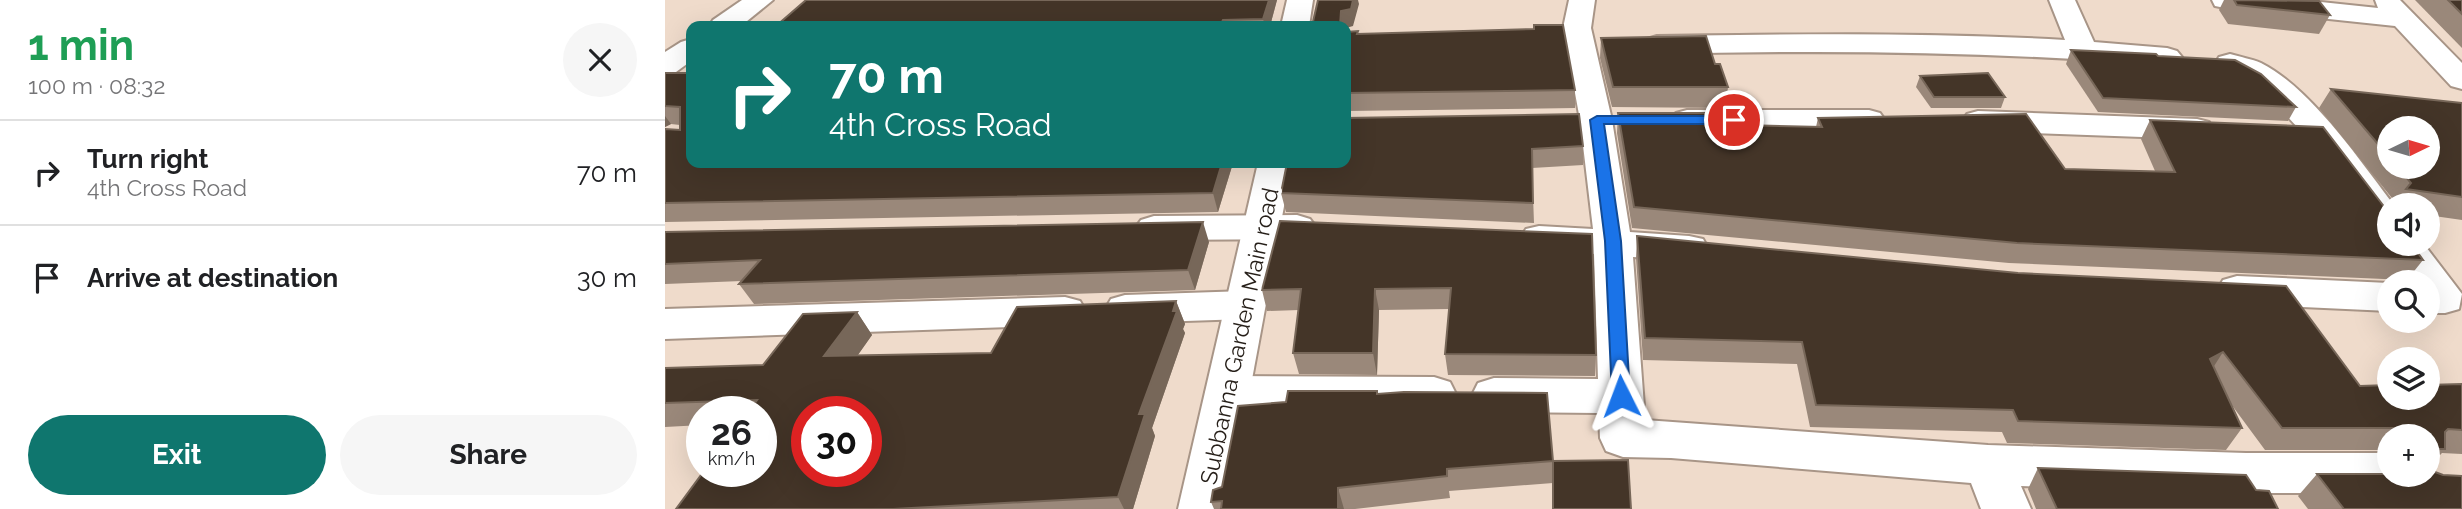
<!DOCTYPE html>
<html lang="en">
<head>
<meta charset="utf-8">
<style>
	body { margin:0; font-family:Raleway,sans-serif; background:#f6f6f6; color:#202124; height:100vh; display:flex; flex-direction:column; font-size:26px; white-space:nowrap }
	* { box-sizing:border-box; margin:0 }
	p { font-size:23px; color:#757577 }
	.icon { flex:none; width:38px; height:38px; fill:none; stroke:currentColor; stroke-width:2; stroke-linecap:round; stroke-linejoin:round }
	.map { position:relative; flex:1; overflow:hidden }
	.sheet { display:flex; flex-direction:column; background:#fff; width:665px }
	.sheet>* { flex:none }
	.banner { position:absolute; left:21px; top:21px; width:665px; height:147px; border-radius:14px; box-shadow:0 7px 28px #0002; background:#0f766e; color:#fff; overflow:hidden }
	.needle { width:46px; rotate:85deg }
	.fabs { position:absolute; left:1712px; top:116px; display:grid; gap:14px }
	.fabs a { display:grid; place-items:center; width:63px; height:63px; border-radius:50%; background:#fff; box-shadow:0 7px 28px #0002; font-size:35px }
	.speed { position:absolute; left:21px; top:396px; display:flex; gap:14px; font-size:35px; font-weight:700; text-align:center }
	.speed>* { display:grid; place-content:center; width:91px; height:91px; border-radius:50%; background:#fff; box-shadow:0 7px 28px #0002; line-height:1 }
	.speed small { font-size:18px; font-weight:400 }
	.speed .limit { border:10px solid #d22; background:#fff; color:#111 }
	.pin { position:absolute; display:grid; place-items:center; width:60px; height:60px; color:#fff; margin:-30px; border:4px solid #fff; border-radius:50%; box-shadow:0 2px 7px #0007 }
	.me { position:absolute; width:77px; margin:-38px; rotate:357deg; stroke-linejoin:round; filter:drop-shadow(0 0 5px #0008) }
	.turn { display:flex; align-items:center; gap:24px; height:147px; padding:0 28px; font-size:32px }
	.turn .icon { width:91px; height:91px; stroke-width:2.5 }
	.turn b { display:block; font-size:49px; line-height:60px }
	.round { display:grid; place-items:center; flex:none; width:74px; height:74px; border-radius:37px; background:#f6f6f6 }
	.summary { display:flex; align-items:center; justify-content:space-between; height:119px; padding:0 28px }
	h1 { font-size:42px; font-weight:700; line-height:52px; color:#1e9e55 }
	.cta { display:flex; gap:14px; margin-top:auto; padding:14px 28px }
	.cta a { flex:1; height:80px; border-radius:42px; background:#0f766e; color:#fff; font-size:28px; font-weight:700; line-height:80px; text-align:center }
	.cta a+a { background:#f6f6f6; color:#202124 }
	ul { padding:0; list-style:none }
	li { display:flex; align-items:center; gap:21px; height:105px; padding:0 28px; border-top:2px solid #e0e0e0 }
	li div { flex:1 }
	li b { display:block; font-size:26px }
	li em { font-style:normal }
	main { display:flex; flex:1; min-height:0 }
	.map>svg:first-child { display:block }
</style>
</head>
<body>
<main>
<section class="sheet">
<div class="summary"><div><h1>1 min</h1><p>100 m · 08:32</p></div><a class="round"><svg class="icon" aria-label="close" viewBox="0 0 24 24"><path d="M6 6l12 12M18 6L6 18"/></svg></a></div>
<ul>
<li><svg class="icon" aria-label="right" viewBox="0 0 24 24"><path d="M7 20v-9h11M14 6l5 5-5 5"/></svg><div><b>Turn right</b><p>4th Cross Road</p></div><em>70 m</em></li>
<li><svg class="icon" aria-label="arrive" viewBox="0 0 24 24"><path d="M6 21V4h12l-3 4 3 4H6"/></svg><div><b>Arrive at destination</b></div><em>30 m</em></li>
</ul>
<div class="cta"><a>Exit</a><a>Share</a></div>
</section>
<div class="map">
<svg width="1797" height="509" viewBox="0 0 1797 509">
	<rect width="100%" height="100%" fill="#efdbcb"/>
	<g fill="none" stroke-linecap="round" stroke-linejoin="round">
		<g stroke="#a89587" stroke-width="4">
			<g id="street">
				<path d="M77,0H108L76,26H44L48,20Z"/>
				<path d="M904,0H930L926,28L947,120L965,232L1024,236L1038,239L1043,248L1038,257L1024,260L968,257L980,420L1323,445L1581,453H1724V474H1748L1741,487L1724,493H1581L1356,486L1366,509H1316L1306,483L1006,458L958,457L941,451L935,438L934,413L829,412L813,407L807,395L813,383L829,378L933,379L929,254L874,250L861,247L855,238L861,229L874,226L928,229L915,120L898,28Z"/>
				<path d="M1384,0H1410L1429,42L1502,48L1512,51L1517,57L1512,63L1502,66C1332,51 1162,50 992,54L982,51L978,45L982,39L992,36C1128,34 1264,32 1400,40Z"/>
				<path d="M1547,0H1637L1713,8L1710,0H1735L1797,63V89L1786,86L1730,26L1560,8L1550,6Z"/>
				<path d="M26,39V61L11,72L0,75V52L16,42Z"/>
				<path d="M1565,54C1575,57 1587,59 1596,63C1646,88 1695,161 1729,205H1724V243H1758L1797,294L1794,309L1780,313H1762V282H1746L1719,243L1724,236L1711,232C1680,189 1650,142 1611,105C1600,95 1590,86 1577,78C1568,72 1557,73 1550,63L1554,57Z"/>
				<path d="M1022,110H1204L1215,113L1220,120L1215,127L1204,130H1022L1011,127L1006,120L1011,113Z"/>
				<path d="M1313,111L1532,119L1544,122L1548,129L1544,136L1532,139L1313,131L1302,128L1297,121L1302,114Z"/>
				<path d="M632,215L645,219L651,227L645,235L632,239L489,240L476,236L470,228L476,220L489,216Z"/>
				<path d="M1572,276L1724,283V311L1572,304L1558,300L1552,290L1558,280Z"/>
				<path d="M581,291L595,295L601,305L595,315L581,319L460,323L446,319L440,309L446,299L460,295Z"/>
				<path d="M400,297L415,301L421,311L415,321L400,325L0,339V309Z"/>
				<path d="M562,376L769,377L785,382L791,394L785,406L769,411L562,410L546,405L540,393L546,381Z"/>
			</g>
		</g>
		<g stroke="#a89587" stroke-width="4">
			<g id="secondary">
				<path d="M622,0H648L644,26H616Z"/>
				<path d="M593,163H627L563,509H513Z"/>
			</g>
		</g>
		<use href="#street" fill="#fff" fill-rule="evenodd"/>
		<use href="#secondary" fill="#fff" fill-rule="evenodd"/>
	</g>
	<g fill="#9a887a" fill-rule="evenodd">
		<path d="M141,0H612L605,26H111Z"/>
		<path d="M1559,0H1650L1665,15L1654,34L1563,24L1554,10Z"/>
		<path d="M1750,0H1797V48Z"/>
		<path d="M693,31V34L910,90V108L681,111V32Z"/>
		<path d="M936,38L1050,64L1063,87L1061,108L947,107L935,58Z"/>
		<path d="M1406,50L1493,56L1631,107L1623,121L1433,112L1401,64Z"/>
		<path d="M0,73L568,163L553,212L0,222V129L15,130V125L6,124L0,127Z"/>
		<path d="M1255,76L1340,97L1336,108H1266L1251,87Z"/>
		<path d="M1666,89L1797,103V220L1762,215V205H1730L1731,203L1654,108ZM1724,128L1762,166H1724Z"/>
		<path d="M953,113L1077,125L1151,127L1153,118L1400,169L1490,171L1476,139L1485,120L1758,260L1742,280L1344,263L967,228L952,133Z"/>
		<path d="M681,118L918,146V165L867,168L869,223L621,212L616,193Z"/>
		<path d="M0,232L544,242L530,290L89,304L74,284L77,281L0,284Z"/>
		<path d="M927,234L931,355L930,376L783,375L780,354L784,309L714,310L712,375L634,374L628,353L634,310L602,311L597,290Z"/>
		<path d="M972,236L1353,273L1695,386L1797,384V454L1777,453L1762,468V436H1724V450H1600L1566,404L1577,428L1561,450L1342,443L1337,432L1145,427L1132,364L978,360L971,258Z"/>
		<path d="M511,301L520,324L518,329L520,333L487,428L490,436L468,509H11L96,411H37V425L0,427V368L98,365L192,312L207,335L192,356L326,353Z"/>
		<path d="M712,394L888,461V483L784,491L785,498L690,509H549L546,502L557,487Z"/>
		<path d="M1373,468L1591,490L1613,509H1371L1363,489Z"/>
		<path d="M1652,474L1797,509H1643L1633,496Z"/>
	</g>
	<g fill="#776759">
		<path d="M604,0H612L605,26H600L598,19Z"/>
		<path d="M688,0H693L694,4L688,26L681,28V26H675L676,11Z"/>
		<path d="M0,116L6,124L0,127Z"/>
		<path d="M557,163H568L553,212L548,193Z"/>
		<path d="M538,222L544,242L530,290L523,270Z"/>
		<path d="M710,289L714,310L712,375L708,353Z"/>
		<path d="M511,301L520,324L518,329L520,333L487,428L490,436L468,509H459L453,497L474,414Z"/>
		<path d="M192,312L207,335L176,379L159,356Z"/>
		<path d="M1558,352L1544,374L1545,359Z"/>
		<path d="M673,488L679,509H673Z"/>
	</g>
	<g fill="#443528" stroke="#776759" stroke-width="2" fill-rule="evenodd">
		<path d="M141,0H604L598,19L558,20L555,26H111Z"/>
		<path d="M653,0H688L686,9L676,11L675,26H647Z"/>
		<path d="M1569,0L1654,1L1665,15L1572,5Z"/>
		<path d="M1783,0H1797V14Z"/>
		<path d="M869,25H898L910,90L681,93V32L693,31L692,34L869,29Z"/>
		<path d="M1041,36L1050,64H1055L1063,87H948L936,38Z"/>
		<path d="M1406,50L1491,54L1493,56L1570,60L1596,74L1631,107L1438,98Z"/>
		<path d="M0,73H26V163H557L548,193L0,203V129L15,130V107L0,106Z"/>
		<path d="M1323,73L1340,97H1269L1255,76Z"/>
		<path d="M1666,89L1797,103V197L1741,189L1746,183L1732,166H1762V128H1724V157Z"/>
		<path d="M953,113H1072L1077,125L1157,127L1153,118L1361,114L1400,169L1510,172L1485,120L1658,127L1724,213V243H1746L1758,260L1352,243L969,207Z"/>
		<path d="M914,114L918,146L867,149L868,203L616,193L622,163H681V118Z"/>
		<path d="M615,221L927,234L931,355L780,354L786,288L710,289L708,353H628L636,289L597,290Z"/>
		<path d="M538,222L523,270L74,284L95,260L0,264V232Z"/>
		<path d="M972,236L1353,273L1621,286L1695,386L1724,385V397H1762V385L1797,384V430L1783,429L1780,432V449H1762V436H1747L1746,431L1744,428H1617L1558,352L1545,359L1577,428L1353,421L1348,410L1151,405L1137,342L980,338Z"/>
		<path d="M511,301L508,311H512L474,414H480L453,497L228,509H11L39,471H96V411H84L92,400L0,403V368L98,365L138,314L192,312L159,356L326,353L352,307ZM142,411H201V471H142Z"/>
		<path d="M623,391H712V394L739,392L882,393L888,461L782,469V476L673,488V509H556L557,501L546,502L548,490L557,487L573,406L621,402Z"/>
		<path d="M963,460L966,509H888V461Z"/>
		<path d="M1373,468L1581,475L1591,490L1604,491L1613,509H1392Z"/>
		<path d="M1762,469L1778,475L1797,476V509H1679L1652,474H1762Z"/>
	</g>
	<path fill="#1a73e8" stroke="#114b97" stroke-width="2" d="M932,116H1069L1076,120L1069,124H939L956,241L965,396L963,401H950L947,396L940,241L925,120Z"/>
	<g text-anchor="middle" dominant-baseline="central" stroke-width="7" stroke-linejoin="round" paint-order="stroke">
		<g font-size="23" fill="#251e18" stroke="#fff">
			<text transform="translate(574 336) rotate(-78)">Subbanna Garden Main road</text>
		</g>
	</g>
</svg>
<div class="fabs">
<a><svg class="needle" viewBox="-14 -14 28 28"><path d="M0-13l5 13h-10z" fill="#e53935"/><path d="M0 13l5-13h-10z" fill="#757577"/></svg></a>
<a><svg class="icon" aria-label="sound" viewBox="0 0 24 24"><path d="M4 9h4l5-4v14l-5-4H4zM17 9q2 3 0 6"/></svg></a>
<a><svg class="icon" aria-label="search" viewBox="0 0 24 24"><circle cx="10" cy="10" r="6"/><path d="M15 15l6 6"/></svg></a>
<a><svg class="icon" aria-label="layers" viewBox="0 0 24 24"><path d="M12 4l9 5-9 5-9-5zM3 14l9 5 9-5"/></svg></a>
<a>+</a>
</div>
<div class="speed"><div>26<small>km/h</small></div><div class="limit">30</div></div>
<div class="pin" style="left:1069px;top:120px;background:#d93025"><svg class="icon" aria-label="arrive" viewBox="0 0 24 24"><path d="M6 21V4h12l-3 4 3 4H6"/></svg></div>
<svg class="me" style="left:956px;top:396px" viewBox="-20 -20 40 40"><path d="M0-17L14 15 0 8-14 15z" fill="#1a73e8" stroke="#fff" stroke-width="4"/></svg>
<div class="banner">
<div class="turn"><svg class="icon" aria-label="right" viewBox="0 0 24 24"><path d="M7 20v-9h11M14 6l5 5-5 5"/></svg><div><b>70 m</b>4th Cross Road</div></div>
</div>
</div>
</main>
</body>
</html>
